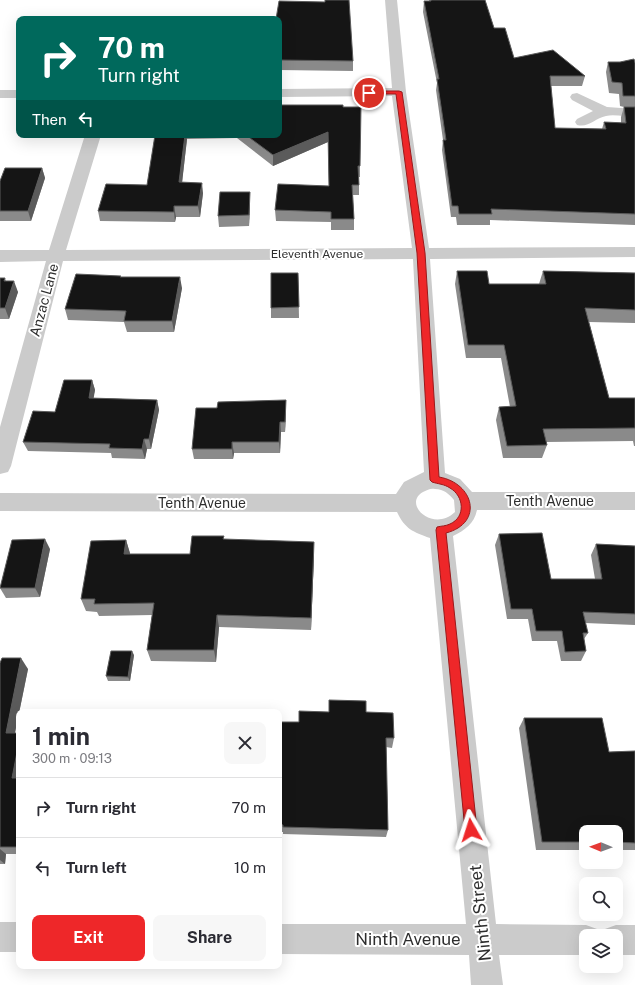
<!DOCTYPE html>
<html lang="en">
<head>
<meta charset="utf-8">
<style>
	body { margin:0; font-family:"Public Sans",sans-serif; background:#f7f7f7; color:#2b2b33; height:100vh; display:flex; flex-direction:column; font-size:15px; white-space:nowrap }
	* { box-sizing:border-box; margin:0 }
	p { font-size:13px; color:#7c7c81 }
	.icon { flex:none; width:22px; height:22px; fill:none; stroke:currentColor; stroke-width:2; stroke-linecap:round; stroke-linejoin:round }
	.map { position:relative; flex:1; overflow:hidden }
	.panel { position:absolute; left:16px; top:709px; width:266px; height:260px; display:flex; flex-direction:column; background:#fff; border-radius:8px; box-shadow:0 4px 16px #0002 }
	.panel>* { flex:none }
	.hud { position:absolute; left:16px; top:16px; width:266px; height:122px; border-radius:8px; box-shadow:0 4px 16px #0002; background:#00695c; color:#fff; overflow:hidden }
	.needle { width:26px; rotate:271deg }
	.controls { position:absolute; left:579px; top:825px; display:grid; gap:8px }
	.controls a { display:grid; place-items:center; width:44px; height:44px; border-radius:8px; background:#fff; box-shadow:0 4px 16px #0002; font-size:20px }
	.pin { position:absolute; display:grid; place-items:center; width:34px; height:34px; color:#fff; margin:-17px; border:2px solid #fff; border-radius:50%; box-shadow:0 1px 4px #0007 }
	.me { position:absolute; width:44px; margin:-22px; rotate:354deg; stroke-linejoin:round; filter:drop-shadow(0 0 3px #0008) }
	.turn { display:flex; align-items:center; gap:14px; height:84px; padding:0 16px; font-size:18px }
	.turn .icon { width:52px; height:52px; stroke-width:2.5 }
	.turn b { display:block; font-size:28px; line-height:34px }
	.then { display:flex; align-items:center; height:38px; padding:0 16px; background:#0003; gap:8px; font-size:15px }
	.round { display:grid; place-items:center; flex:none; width:42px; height:42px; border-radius:8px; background:#f7f7f7 }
	.head { display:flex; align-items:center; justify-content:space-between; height:68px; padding:0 16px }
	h1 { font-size:24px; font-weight:700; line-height:30px }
	.cta { display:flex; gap:8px; margin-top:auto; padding:8px 16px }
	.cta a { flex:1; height:46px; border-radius:8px; background:#ee2729; color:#fff; font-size:16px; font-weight:700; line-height:46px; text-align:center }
	.cta a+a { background:#f7f7f7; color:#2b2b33 }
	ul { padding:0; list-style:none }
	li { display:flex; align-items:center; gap:12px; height:60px; padding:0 16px; border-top:1px solid #e1e1e2 }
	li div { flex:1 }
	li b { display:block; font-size:15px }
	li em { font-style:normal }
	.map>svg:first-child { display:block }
</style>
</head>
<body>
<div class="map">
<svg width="635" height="985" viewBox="0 0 635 985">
	<rect width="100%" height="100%" fill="#fff"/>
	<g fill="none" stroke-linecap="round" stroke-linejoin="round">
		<g fill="#cbcbcb" fill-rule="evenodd">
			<path d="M385,0H397L406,92L429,248L635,247V257L430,259L445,473L460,479L472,492H635V510H477C474,524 465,530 453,536L496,924L586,925L597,929L600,936H586V955H499L503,985H471L469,955L279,954V924H466L430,538C413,532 405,529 397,512L0,511V493L396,494L404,482L424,472L413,259L63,261L11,466L8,472L0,474V427L46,261L0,262V250H49L85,135H101L66,250L412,248L392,96L279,97V89L392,88ZM435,489C444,489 449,494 454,500L455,512C433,533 402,504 423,492C428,490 430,488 435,489Z"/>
			<rect x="0" y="90" width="19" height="8"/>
			<path d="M577,93L607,107L635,109V117C626,117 614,114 606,116C595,118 589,128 577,125L575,122L577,119L593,111L572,100L570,97L572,94Z"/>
			<rect x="0" y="922" width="19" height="30"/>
			<path d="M616,925H635V955H616V936H602L605,929Z"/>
		</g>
	</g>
	<g fill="#8a8a8a">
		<path d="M429,0H485L494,28L514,58L585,76L582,86H551L555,128L602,129L604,122L621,123V117L624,107L620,106L619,94L609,93L606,72L608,62L635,63V225L490,220V225H457L456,217H451L442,150L443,140L436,90L437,83L423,12L424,1H429Z"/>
		<path d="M279,19L353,61V71L279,70Z"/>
		<path d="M343,107L360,166V177H359V195H353L354,219V230H331V222L276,221L275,210L329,186L328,142L273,166L237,138L187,139L182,182L203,193L200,217H176L175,222L100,221L98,211L147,185L155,135H279Z"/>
		<path d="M42,168L45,178L31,221H0V181Z"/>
		<path d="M250,203L249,226L219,227L218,216Z"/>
		<path d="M457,271L489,284H539L543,271L635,273V323L589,322L609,398H635V446H634L633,441L546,442L547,445L542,458H503L496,420L499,407H510L501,358H466L455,284Z"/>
		<path d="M298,273L299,318H271V308Z"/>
		<path d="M121,276V277L182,288L174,332H127L124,322L68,320L65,309Z"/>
		<path d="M0,278H5L6,281L18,292L9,319H0Z"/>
		<path d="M92,380L95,390L93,398L157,400L159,410L151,449H147L145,459L112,458L111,453L28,451L23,442L55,412Z"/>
		<path d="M286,400V411L285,432H281L280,453H234L233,459H194L192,449L217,408Z"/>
		<path d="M499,534L551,579H595L591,555L596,544L635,546V625L585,623L588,633L584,639L586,651L581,661H561L557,641H532L528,619H507L495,545Z"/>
		<path d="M224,536V539L314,555L311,630L219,627L216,662L151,661L147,650L152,615L99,616L97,612L86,611L81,599L126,540L130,554H190Z"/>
		<path d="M50,549L40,597L6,598L0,588Z"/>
		<path d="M134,655L130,681H108L106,676Z"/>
		<path d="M0,663L28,669L15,733H19V854H6L5,864H0Z"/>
		<path d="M366,712L394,738L392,748L386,747L388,830L386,837L283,834V832H279V722H299Z"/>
		<path d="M524,718L609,752L635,751V850H616V832H586V850H536L519,728Z"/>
	</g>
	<g fill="#5b5b5b">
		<path d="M328,132V142L273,166V155Z"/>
		<path d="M185,135H186L187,139L181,192L179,182Z"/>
		<path d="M42,168L45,178L31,221L28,211Z"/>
		<path d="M202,183L203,193L200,217L198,206Z"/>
		<path d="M250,192V203L249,226V215Z"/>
		<path d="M174,206L176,217L175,222L174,212Z"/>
		<path d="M180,277L182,288L174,332L172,321Z"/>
		<path d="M14,281L18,292L9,319L5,308Z"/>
		<path d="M92,380L95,390L92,408L89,398Z"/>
		<path d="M157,400L159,410L151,449L149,439Z"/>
		<path d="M286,400V411L285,432V422Z"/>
		<path d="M280,422L281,432L280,453L279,442Z"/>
		<path d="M144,439L147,449L145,459L142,449Z"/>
		<path d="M232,442L234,453L233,459L232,449Z"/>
		<path d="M45,539L50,549L40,597L35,588Z"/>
		<path d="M126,540L130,553L128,567L124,554Z"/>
		<path d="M314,542V555L311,630V618Z"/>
		<path d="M217,615L219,627L216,662L214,650Z"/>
		<path d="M132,651L134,655L130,681L128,677Z"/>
		<path d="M21,658L28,669L13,742L6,733Z"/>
		<path d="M19,742V787L12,778Z"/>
		<path d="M0,849L6,854L5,864L0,860Z"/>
	</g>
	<g fill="#151515" stroke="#5b5b5b">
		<path d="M325,0H349L353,61L279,60V19H276L279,1L325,2Z"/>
		<path d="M431,0H485L494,28H505L514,58L553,50L585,76H550L555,128L606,129L604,122L626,123L624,107H635V214L491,209L492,214H459L458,206H452L443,140H446L437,79H439L424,1H431Z"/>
		<path d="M634,59L635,63V96H623L622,83L612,82L608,62H620Z"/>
		<path d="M279,105H343V107H361L360,166H358L359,185H352L354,219H331V212L275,210L278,184L329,186L328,132L273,155L246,135H279Z"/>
		<path d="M155,135H185L179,182L202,183L198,206H174V212L98,211L106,184L147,185Z"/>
		<path d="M5,168H42L28,211H0V181Z"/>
		<path d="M220,192H250L249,215L218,216Z"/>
		<path d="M457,271H487L489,284H546L543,271L635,273V310L585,308L609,398H635V428L543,429L547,445L507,446L499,407L516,406L504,345H468Z"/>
		<path d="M271,273H298L299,307L271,308Z"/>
		<path d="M76,274L121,276L120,277H180L172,321H124L126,311L65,309Z"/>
		<path d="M0,278H5L4,281H14L5,308H0Z"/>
		<path d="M64,380H92L89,398L157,400L149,439H144L142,449L109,448L110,444L23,442L33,411L55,412Z"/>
		<path d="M286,400L285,422H280L279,442H232V449H192L196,408H217L218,402Z"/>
		<path d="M542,533L551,579H602L596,544L635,546V614L583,612L588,633H583L586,651L565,652L562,631H536L532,609H511L499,534Z"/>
		<path d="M192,536H224L223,539L314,542L311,618L217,615L214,650H147L154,603L94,604L95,599H81L91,541L126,540L124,554H190Z"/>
		<path d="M45,539L35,588H0L12,540Z"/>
		<path d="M111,651H132L128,677L106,676Z"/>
		<path d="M2,658H21L6,733H19V742L12,778H19V847H0V663Z"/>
		<path d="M329,700L366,701V712L393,713L394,738H386L388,830L283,827V825L279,824V722H299V711L329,712Z"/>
		<path d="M524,718H602L609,752L635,751V843L616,842V832H586V842H542Z"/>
	</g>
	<path fill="#ee2729" stroke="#9b191b" d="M367,91H399L402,92L425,253L439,477C474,483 484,523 446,533L477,830L475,834L471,835L467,834L465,830L436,530L437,527C441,526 446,526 450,524C466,517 464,496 450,488C444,484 438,484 432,482L430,480L417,253L396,94H367Z"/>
	<g text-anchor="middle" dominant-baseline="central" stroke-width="4" stroke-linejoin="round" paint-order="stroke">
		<g font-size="12" fill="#2e2e2e" stroke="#fff">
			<text x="317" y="254">Eleventh Avenue</text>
		</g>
		<g font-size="14" fill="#2e2e2e" stroke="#fff">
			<text transform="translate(44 300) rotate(-75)">Anzac Lane</text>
			<text x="550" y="501">Tenth Avenue</text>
			<text x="202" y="503">Tenth Avenue</text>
		</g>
		<g font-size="17" fill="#2e2e2e" stroke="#fff">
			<text transform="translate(480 913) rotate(-96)">Ninth Street</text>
			<text x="408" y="939">Ninth Avenue</text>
		</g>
	</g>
</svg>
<div class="controls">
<a><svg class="needle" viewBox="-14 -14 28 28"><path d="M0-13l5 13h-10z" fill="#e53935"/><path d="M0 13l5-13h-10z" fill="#7c7c81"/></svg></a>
<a><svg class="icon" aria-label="search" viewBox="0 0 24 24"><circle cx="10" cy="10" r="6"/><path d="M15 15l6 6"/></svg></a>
<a><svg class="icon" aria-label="layers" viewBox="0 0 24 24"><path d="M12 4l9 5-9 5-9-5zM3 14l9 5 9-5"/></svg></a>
</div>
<div class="pin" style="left:369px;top:93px;background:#d93025"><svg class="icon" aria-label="arrive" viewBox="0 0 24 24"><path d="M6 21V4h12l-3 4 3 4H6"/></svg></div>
<svg class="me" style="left:471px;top:830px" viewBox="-20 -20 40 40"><path d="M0-17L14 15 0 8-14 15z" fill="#ee2729" stroke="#fff" stroke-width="4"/></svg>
<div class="hud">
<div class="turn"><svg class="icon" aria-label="right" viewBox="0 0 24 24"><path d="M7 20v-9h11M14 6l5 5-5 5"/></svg><div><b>70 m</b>Turn right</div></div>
<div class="then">Then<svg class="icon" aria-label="left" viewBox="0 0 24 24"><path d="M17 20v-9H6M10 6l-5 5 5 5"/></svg></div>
</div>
<section class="panel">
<div class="head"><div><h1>1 min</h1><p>300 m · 09:13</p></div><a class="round"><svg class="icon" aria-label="close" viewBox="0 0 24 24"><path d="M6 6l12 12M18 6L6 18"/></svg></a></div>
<ul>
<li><svg class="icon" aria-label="right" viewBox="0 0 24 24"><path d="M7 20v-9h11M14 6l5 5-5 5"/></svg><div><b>Turn right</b></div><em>70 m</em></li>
<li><svg class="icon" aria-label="left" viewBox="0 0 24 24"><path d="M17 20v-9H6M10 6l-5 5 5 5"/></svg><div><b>Turn left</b></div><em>10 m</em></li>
</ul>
<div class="cta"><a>Exit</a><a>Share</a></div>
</section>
</div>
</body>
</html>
